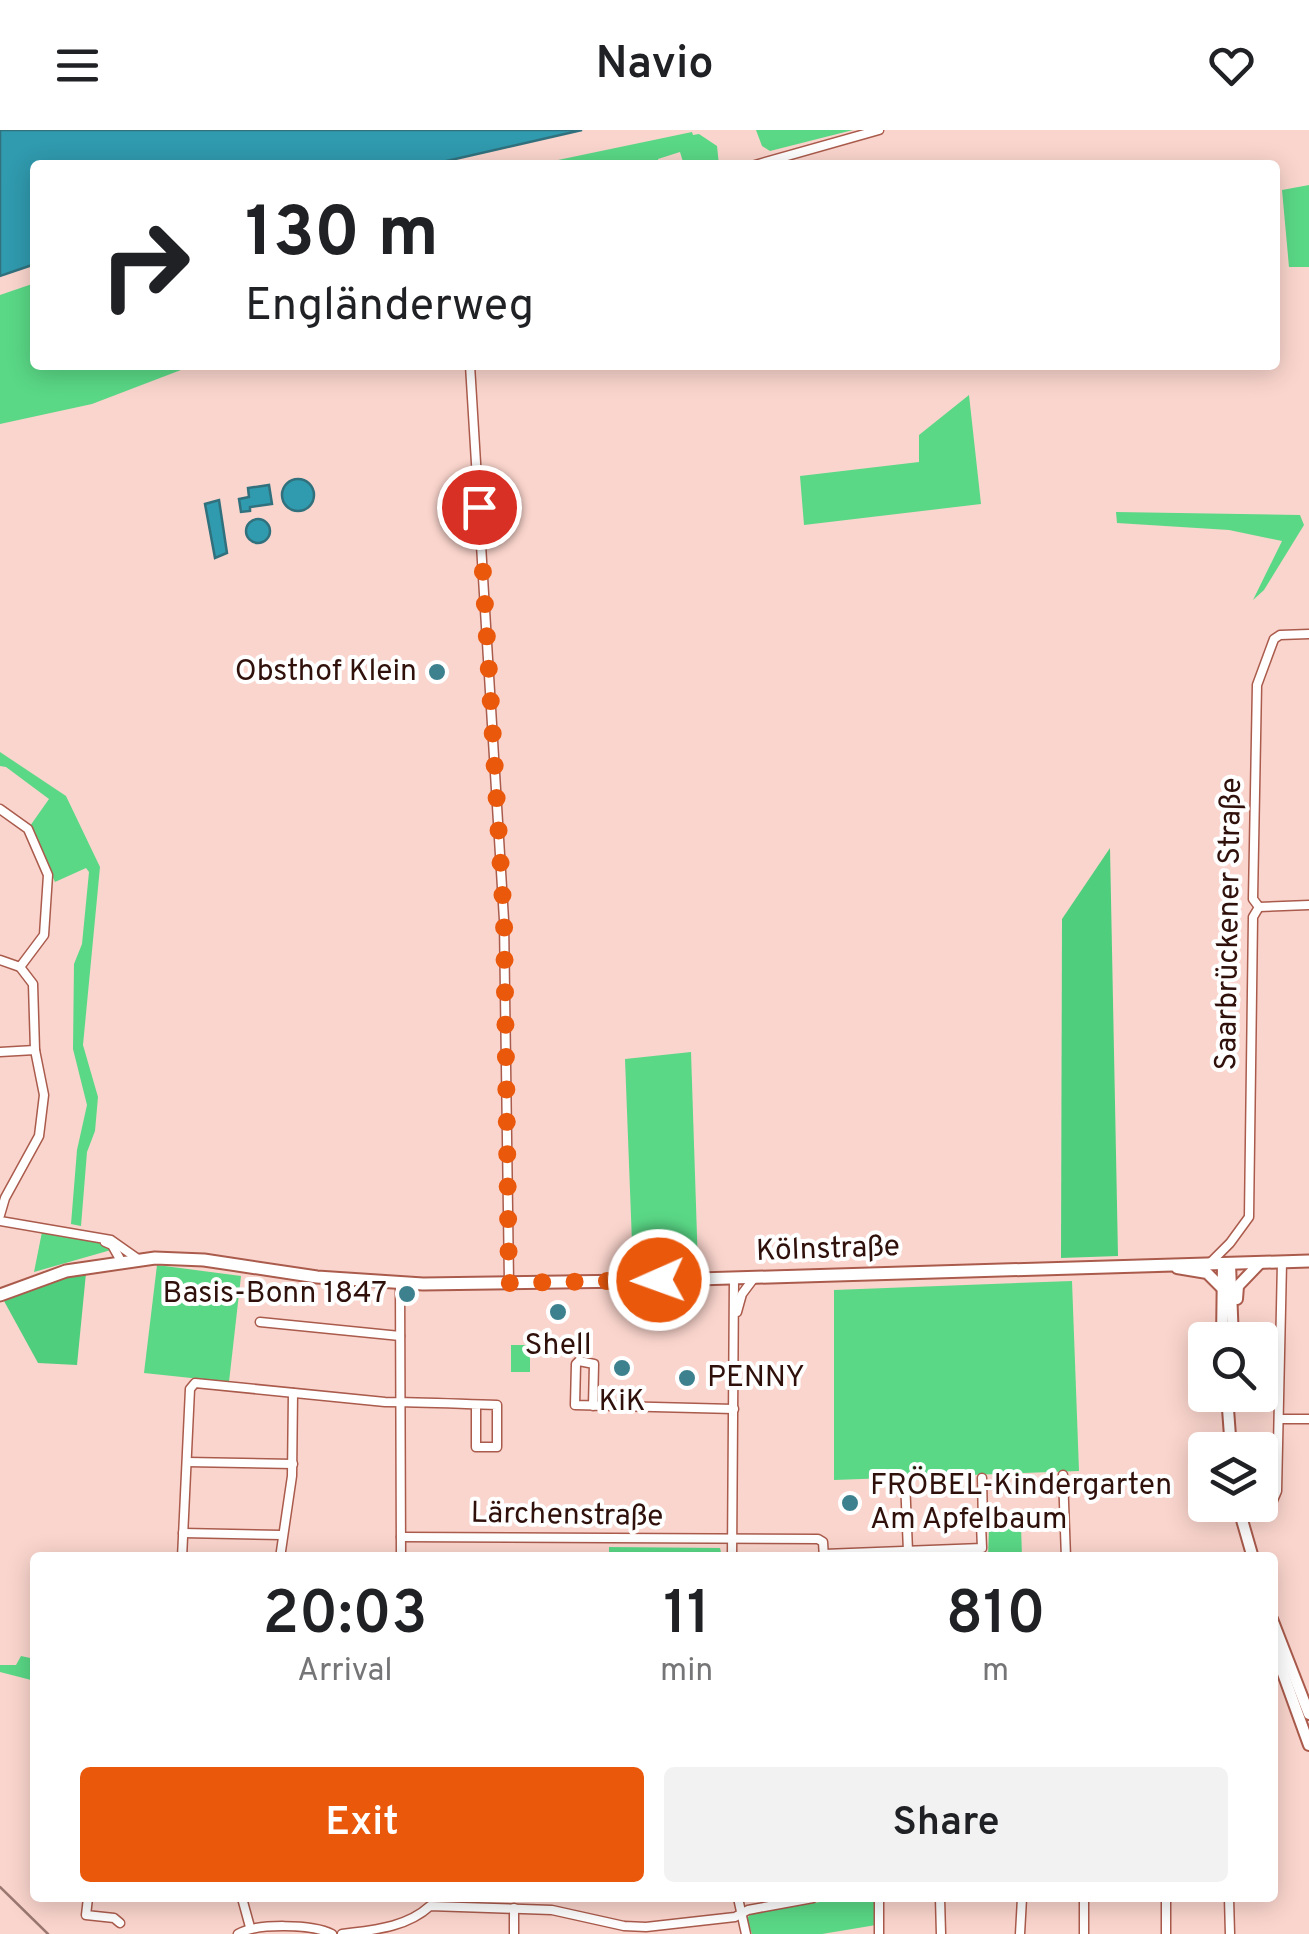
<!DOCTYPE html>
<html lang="en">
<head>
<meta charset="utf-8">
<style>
	body { margin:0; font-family:Overpass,sans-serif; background:#f2f2f2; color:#202124; height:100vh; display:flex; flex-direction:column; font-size:38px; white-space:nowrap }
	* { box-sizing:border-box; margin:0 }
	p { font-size:32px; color:#757577 }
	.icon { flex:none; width:55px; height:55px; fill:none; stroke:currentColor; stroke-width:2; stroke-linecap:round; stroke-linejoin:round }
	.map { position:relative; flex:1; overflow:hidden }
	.side { position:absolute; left:30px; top:1422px; width:1248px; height:350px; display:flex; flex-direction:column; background:#fff; border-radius:10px; box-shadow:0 5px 25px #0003 }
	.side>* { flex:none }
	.top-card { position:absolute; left:30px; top:30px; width:1250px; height:210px; border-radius:10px; box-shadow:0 5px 25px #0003; background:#fff; color:#202124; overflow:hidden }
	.fabs { position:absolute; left:1188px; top:1192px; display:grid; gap:20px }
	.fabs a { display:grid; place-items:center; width:90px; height:90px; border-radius:10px; background:#fff; box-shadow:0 5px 25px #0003; font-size:50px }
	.pin { position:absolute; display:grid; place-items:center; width:85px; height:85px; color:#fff; margin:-42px; border:5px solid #fff; border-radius:50%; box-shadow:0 2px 10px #0007 }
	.me { position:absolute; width:110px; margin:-55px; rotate:268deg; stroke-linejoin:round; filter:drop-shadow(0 0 8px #0008) }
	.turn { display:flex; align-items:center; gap:35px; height:210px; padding:0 50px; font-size:45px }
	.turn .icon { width:130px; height:130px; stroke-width:2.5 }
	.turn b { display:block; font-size:70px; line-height:85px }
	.eta { display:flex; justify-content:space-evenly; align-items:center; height:170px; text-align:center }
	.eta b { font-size:60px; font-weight:600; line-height:70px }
	.cta { display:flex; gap:20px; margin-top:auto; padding:20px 50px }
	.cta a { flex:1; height:115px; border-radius:10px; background:#ea580c; color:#fff; font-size:40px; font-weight:600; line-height:115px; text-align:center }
	.cta a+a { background:#f2f2f2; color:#202124 }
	header { display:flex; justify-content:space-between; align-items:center; height:130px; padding:0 50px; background:#fff; font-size:45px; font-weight:600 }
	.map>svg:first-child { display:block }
</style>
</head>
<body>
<header><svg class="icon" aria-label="menu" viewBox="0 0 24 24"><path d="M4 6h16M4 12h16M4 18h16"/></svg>Navio<svg class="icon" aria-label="heart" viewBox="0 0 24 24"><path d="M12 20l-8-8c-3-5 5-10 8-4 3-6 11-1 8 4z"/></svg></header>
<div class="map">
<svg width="1309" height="1804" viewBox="0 0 1309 1804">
	<rect width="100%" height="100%" fill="#fad5cd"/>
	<g fill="#5ad886">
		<path d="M756,0H853L770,21L762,16Z"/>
		<path d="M692,2L693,5L699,4L717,16L719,35H684L680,22L658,29L659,35H534Z"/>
		<path d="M1309,55V137H1289L1282,60Z"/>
		<path d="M35,153V235H194L92,274L0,294V165Z"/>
		<path d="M969,265L981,374L804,395L800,346L919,332V305Z"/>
		<path d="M1116,382L1300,385L1304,395L1264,460L1253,470L1282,411L1229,400L1117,393Z"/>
		<path d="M0,622L66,666L100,737L83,915L98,967L95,1001L87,1022L81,1096L71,1094L77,1020L87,975L73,919L74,834L82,814L89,742L86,738L55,752L30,696L49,669L6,637L0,636Z"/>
		<path d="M691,922L698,1137L633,1139L625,929Z"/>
		<path d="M42,1102L99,1113L111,1120L34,1142Z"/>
		<path d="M157,1135L241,1146L229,1252L144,1243Z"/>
		<path d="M1072,1151L1079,1341L834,1350V1160Z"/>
		<rect x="511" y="1215" width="19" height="27"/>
		<path d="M1011,1396H1021L1022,1427L988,1428L989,1398L1010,1399Z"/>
		<path d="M609,1417L720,1418L722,1427H609Z"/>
		<path d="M21,1526L35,1529V1551L0,1542V1535H16Z"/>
		<path d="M843,1768H874L876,1795L822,1804H752L747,1789L750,1784Z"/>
	</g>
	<g fill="#4fce7d">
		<path d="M1110,718L1118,1126L1061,1128L1062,789Z"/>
		<path d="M86,1143L77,1235L38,1233L4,1171L45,1153Z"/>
	</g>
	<g fill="#309aae" stroke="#30717d" stroke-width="2.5">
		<path d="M0,0H582L429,35H35V134L0,146Z"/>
		<circle cx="298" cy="365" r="16"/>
		<path d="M269,355L272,374L250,377V381L241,382L239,369L249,367L248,358Z"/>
		<path d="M219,370L227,423L215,428L205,374Z"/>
		<circle cx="258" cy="401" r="12"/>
	</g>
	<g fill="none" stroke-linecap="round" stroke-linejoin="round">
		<g stroke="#aa5b4c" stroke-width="11">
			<g id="minor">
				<path d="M755,35L879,0"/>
				<path d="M470,235L504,790L509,1153"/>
				<path d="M0,679L28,699L48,745L44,805L20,837"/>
				<path d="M1259,777L1309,775"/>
				<path d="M0,830L20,837L33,854L35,920L44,965L39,1006L5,1068L0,1085"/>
				<path d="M0,922L35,920"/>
				<path d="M0,1091L111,1110L138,1129"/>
				<path d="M105,1112L112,1115L121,1131"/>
				<path d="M1211,1132L1230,1113L1249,1087L1253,787L1259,777L1253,769L1257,555L1274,509L1280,505L1309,504"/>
				<path d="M400,1153L401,1428"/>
				<path d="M737,1182L742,1164L754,1148"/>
				<path d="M260,1192L400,1206"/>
				<path d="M593,1276L594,1234L579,1231L576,1234L575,1275L734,1279"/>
				<path d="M1280,1289H1309"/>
				<path d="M187,1332L293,1334"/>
				<path d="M1063,1345L1066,1428"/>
				<path d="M982,1348L983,1394"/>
				<path d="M905,1350L908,1421"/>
				<path d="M1271,1375L1277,1361L1282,1132"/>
				<path d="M183,1403L282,1405"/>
				<path d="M401,1407L818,1409L823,1412L824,1428"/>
				<path d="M824,1424L982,1418L981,1394L1064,1391"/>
				<path d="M182,1428L190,1259L195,1253L385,1272C422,1272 460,1274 497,1275V1317H476V1275"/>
				<path d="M280,1428L292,1346L293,1263"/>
				<path d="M732,1428L734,1148"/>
				<path d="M88,1768L86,1785L114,1788L120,1793"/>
				<path d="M242,1768L250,1797"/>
				<path d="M738,1768L746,1804"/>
				<path d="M879,1768V1804"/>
				<path d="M940,1768L941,1804"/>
				<path d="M1084,1768V1804"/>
				<path d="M1166,1768V1804"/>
				<path d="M1229,1768L1230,1804"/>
				<path d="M514,1778V1804"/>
				<path d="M238,1804C256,1793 313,1794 332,1804"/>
				<path d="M342,1804C372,1800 406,1798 430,1776L552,1780L624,1796L646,1797L735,1787L748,1780L813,1768"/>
				<path d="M1020,1804L1022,1768"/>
			</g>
		</g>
		<g stroke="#aa5b4c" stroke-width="14">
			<g id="tertiary">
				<path d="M1230,1134L1233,1210"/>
				<path d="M1177,1138L1207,1143L1221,1157"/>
				<path d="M1237,1169L1238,1156L1260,1133"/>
				<path d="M1222,1210L1223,1134"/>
				<path d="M1227,1265L1231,1320"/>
				<path d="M1238,1376L1253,1428"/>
				<path d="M1272,1489L1309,1584"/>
				<path d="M1272,1513L1309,1615"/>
			</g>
		</g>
		<g stroke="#aa5b4c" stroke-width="15">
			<path id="secondary" d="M0,1165L66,1141L155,1128L204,1130L317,1147L423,1154L631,1151L1309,1131"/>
		</g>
		<use href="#minor" stroke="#fff" stroke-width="8"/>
		<use href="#tertiary" stroke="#fff" stroke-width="10"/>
		<use href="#secondary" stroke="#fff" stroke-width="11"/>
		<path stroke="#9b7872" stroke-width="2.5" d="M0,1757L48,1804"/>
	</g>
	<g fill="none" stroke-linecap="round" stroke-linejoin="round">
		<path stroke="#ea580c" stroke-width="18" stroke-dasharray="0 32.4" d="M479,377L504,790L509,1153L659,1150"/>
	</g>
	<g fill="#3d818f" stroke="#fff" stroke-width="4">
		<circle cx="437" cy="542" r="10"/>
		<circle cx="407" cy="1164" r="10"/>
		<circle cx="558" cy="1182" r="10"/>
		<circle cx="622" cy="1238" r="10"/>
		<circle cx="687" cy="1248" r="10"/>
		<circle cx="850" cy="1373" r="10"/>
	</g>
	<g text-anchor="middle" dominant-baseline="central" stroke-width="8" stroke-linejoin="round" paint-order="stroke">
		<g font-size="30" fill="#30100b" stroke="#fff" text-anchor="end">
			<text x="417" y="542">Obsthof Klein</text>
			<text x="387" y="1164">Basis-Bonn 1847</text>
			<text x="558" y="1216" text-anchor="middle">Shell</text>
			<text x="707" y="1248" text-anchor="start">PENNY</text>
			<text x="622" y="1272" text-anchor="middle">KiK</text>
			<text x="870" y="1356" text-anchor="start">FRÖBEL-Kindergarten<tspan x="870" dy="34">Am Apfelbaum</tspan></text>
		</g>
		<g font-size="30" fill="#30100b" stroke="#fff">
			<text transform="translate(1230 794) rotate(-89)">Saarbrückener Straße</text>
			<text transform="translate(828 1120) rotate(-2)">Kölnstraße</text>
			<text transform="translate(567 1386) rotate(1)">Lärchenstraße</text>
		</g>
	</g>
</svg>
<div class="fabs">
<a><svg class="icon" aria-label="search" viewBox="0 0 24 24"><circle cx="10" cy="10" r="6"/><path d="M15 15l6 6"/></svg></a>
<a><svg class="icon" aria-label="layers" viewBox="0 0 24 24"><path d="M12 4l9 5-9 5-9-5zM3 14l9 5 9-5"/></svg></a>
</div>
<div class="pin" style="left:479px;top:377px;background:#d93025"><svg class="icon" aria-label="arrive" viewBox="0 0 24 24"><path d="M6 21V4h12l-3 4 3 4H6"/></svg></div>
<svg class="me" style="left:659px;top:1150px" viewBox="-20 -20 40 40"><circle r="17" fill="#ea580c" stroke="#fff" stroke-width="3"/><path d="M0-11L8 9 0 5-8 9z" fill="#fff"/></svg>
<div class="top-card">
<div class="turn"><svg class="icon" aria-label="right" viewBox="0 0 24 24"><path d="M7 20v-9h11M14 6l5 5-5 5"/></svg><div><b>130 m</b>Engländerweg</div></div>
</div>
<section class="side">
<div class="eta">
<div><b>20:03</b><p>Arrival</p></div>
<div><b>11</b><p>min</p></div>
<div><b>810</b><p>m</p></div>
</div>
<div class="cta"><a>Exit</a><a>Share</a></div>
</section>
</div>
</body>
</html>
